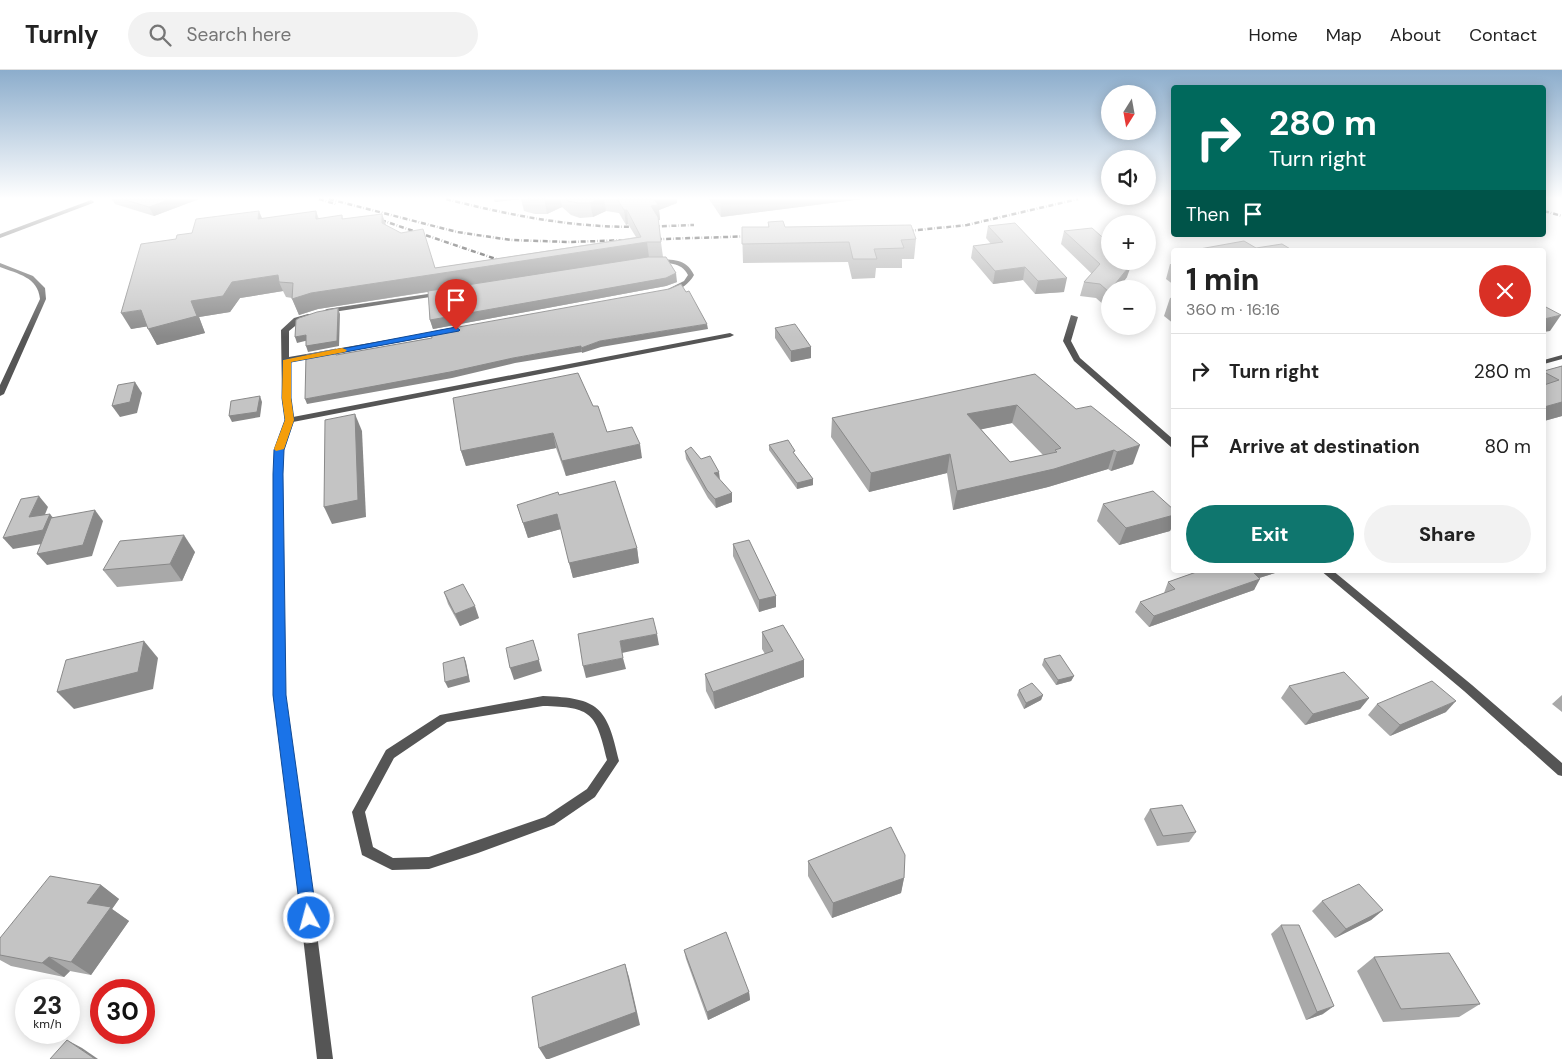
<!DOCTYPE html>
<html lang="en">
<head>
<meta charset="utf-8">
<style>
	body { margin:0; font-family:"DM Sans",sans-serif; background:#f2f2f2; color:#222; height:100vh; display:flex; flex-direction:column; font-size:19px; white-space:nowrap }
	* { box-sizing:border-box; margin:0 }
	p { font-size:16px; color:#767676 }
	.icon { flex:none; width:28px; height:28px; fill:none; stroke:currentColor; stroke-width:2; stroke-linecap:round; stroke-linejoin:round }
	.map { position:relative; flex:1; overflow:hidden }
	.panel { position:absolute; left:1171px; top:178px; width:375px; height:325px; display:flex; flex-direction:column; background:#fff; border-radius:5px; box-shadow:0 2px 12px #0003 }
	.panel>* { flex:none }
	.banner { position:absolute; left:1171px; top:15px; width:375px; height:152px; border-radius:5px; box-shadow:0 2px 12px #0003; background:#00695c; color:#fff; overflow:hidden }
	.needle { width:32px; rotate:191deg }
	.controls { position:absolute; left:1101px; top:15px; display:grid; gap:10px }
	.controls a { display:grid; place-items:center; width:55px; height:55px; border-radius:50%; background:#fff; box-shadow:0 2px 12px #0003; font-size:25px }
	.speed { position:absolute; left:15px; top:909px; display:flex; gap:10px; font-size:25px; font-weight:700; text-align:center }
	.speed>* { display:grid; place-content:center; width:65px; height:65px; border-radius:50%; background:#fff; box-shadow:0 2px 12px #0003; line-height:1 }
	.speed small { font-size:12px; font-weight:400 }
	.speed .limit { border:8px solid #d22; background:#fff; color:#111 }
	.pin { position:absolute; display:grid; place-items:center; width:42px; height:42px; color:#fff; margin:-51px -21px; border-radius:50% 50% 50% 0; rotate:-45deg; box-shadow:0 0 5px #0007 }
	.pin .icon { rotate:45deg }
	.me { position:absolute; width:55px; margin:-28px; rotate:353deg; stroke-linejoin:round; filter:drop-shadow(0 0 4px #0008) }
	.turn { display:flex; align-items:center; gap:18px; height:105px; padding:0 15px; font-size:22px }
	.turn .icon { width:65px; height:65px; stroke-width:2.5 }
	.turn b { display:block; font-size:35px; line-height:42px }
	.then { display:flex; align-items:center; height:48px; padding:0 15px; background:#0003; gap:10px; font-size:19px }
	.round { display:grid; place-items:center; flex:none; width:52px; height:52px; border-radius:26px; background:#f2f2f2 }
	.headline { display:flex; align-items:center; justify-content:space-between; height:85px; padding:0 15px }
	h1 { font-size:30px; font-weight:800; line-height:38px }
	.primary-button { display:flex; gap:10px; margin-top:auto; padding:10px 15px }
	.primary-button a { flex:1; height:58px; border-radius:30px; background:#0f766e; color:#fff; font-size:20px; font-weight:800; line-height:58px; text-align:center }
	.primary-button a+a { background:#f2f2f2; color:#222 }
	ul { padding:0; list-style:none }
	li { display:flex; align-items:center; gap:15px; height:75px; padding:0 15px; border-top:1px solid #e0e0e0 }
	li div { flex:1 }
	li b { display:block; font-size:19px }
	li em { font-style:normal }
	header { display:flex; align-items:center; gap:30px; box-sizing:border-box; height:70px; padding:0 25px; background:#fff; border-bottom:1px solid #e0e0e0 }
	header strong { font-size:24px }
	nav { display:flex; gap:28px; margin-inline-start:auto; font-size:18px }
	.search { width:350px; height:45px; background:#f2f2f2; display:flex; align-items:center; gap:12px; box-sizing:border-box; padding:0 18px; border-radius:28px; color:#767676; font-size:19px }
	.map>svg:first-child { display:block }
</style>
</head>
<body>
<header>
<strong>Turnly</strong>
<div class="search"><svg class="icon" aria-label="search" viewBox="0 0 24 24"><circle cx="10" cy="10" r="6"/><path d="M15 15l6 6"/></svg>Search here</div>
<nav><a>Home</a><a>Map</a><a>About</a><a>Contact</a></nav>
</header>
<div class="map">
<svg width="1562" height="989" viewBox="0 0 1562 989">
	<rect width="100%" height="100%" fill="#fff"/>
	<g fill="none" stroke-linecap="round" stroke-linejoin="round">
		<g fill="#555" fill-rule="evenodd">
			<path d="M91,130L94,132L93,133L0,168V164Z"/>
			<path d="M656,189C673,190 686,188 694,205C689,214 679,222 668,221V219L684,211L688,205C681,191 667,194 654,192L653,191Z"/>
			<path d="M0,193L33,206L45,218L46,229L4,324L0,326V315L40,229C38,207 18,204 0,197Z"/>
			<path d="M441,222L443,223V225L327,243L323,241L327,239Z"/>
			<path d="M308,244H311V248L300,252L289,261V287L445,260L449,262L445,264L289,292L290,327L293,347L730,263L734,265L730,267L293,352L283,380L282,404L285,625L295,692L333,989H317L283,692L273,625L274,404L275,380L285,350L282,327L281,260L294,248Z"/>
			<path d="M1071,245L1078,247L1071,271L1080,288L1174,370V378L1171,377L1074,291L1063,271Z"/>
			<path d="M1562,285V289L1544,294V290Z"/>
			<path d="M1320,500H1332L1472,615L1562,693V706L1558,705L1464,621Z"/>
			<path d="M543,626C599,628 607,637 619,691L595,727L554,755L478,783L429,799L392,800L362,785L352,742L386,680L440,645ZM543,636C592,637 596,643 607,690L587,719L545,747L429,787L393,788L373,777L365,742L394,688L447,652Z"/>
		</g>
		<g stroke="#000" stroke-width="2.5" stroke-dasharray="5 2 0.5 2" stroke-linecap="butt">
			<path d="M319,129L336,134"/>
			<path d="M329,129L457,162L511,170L568,172L757,166"/>
			<path d="M446,129C497,142 549,153 602,156C632,158 663,156 694,155"/>
			<path d="M1544,141L1562,146"/>
			<path d="M381,150L499,190"/>
			<path d="M899,162L967,155L1078,129"/>
		</g>
	</g>
	<g fill="#a9a9a9" fill-rule="evenodd">
		<path d="M112,129H199L154,146L115,134Z"/>
		<path d="M494,129H677V133L659,140L660,150H658L663,187L677,212L666,216L433,259L430,250L428,222L318,239L299,245L292,228L286,227L283,221L240,228L230,242L199,247L205,263L157,275L147,256L131,259L176,169L192,163L262,149L316,141L319,149L342,145L343,149L382,144L386,155L435,198L636,167L628,154L626,155L619,143L606,141L593,147L580,148L571,145L562,137L547,144H535L524,141L521,129L495,132Z"/>
		<path d="M709,129H862L721,147Z"/>
		<path d="M768,152L785,157L916,169L914,189H902V198H876L875,208L852,209L848,192L743,193L742,157H768Z"/>
		<path d="M988,156L1064,222L1035,224L1023,210L993,214L971,188L973,176L991,174L986,168Z"/>
		<path d="M1064,161L1127,207L1105,236L1096,228L1080,226L1084,212L1092,204L1061,174Z"/>
		<path d="M1170,194H1174V215L1166,209Z"/>
		<path d="M1174,227V254L1164,246L1170,228Z"/>
		<path d="M775,258L811,277V288L791,292L775,268Z"/>
		<path d="M1562,296V346L1544,351V301Z"/>
		<path d="M1035,304L1133,394L1111,401L1108,399L1048,417L953,440L947,403L869,422L831,367L832,348ZM1012,353L1043,385L1010,392L981,359Z"/>
		<path d="M593,336L607,362L642,388L566,406L556,378L466,396L461,381Z"/>
		<path d="M769,375L795,385L813,409V415L797,419L769,380Z"/>
		<path d="M685,381L732,423V432L716,438L708,428L686,389Z"/>
		<path d="M559,425L637,478L639,493L573,508L561,459L528,468L517,435Z"/>
		<path d="M1103,434L1174,440V452L1170,461L1119,475L1097,451Z"/>
		<path d="M733,474L776,537L759,542L733,486Z"/>
		<path d="M195,482L182,511L117,517L103,500Z"/>
		<path d="M1202,500H1277L1275,503L1259,508L1254,520L1149,557L1135,542L1140,532L1164,523L1168,512Z"/>
		<path d="M444,522L479,548L460,556L448,534Z"/>
		<path d="M762,562L804,590V607L715,639L706,621L705,604L765,584L762,579Z"/>
		<path d="M1044,589L1074,606L1071,611L1056,615L1042,595Z"/>
		<path d="M1289,616L1369,628L1360,639L1305,655L1281,628Z"/>
		<path d="M1019,620L1043,625L1041,630L1024,639L1017,625Z"/>
		<path d="M1562,625V642L1552,634Z"/>
		<path d="M1377,634L1446,642L1390,666L1368,645Z"/>
		<path d="M1150,739L1196,762L1189,772L1157,776L1144,749Z"/>
		<path d="M808,791L904,808L901,823L832,848L808,806Z"/>
		<path d="M101,815L119,829L112,839L129,851L91,905L70,901L64,907L11,896L0,890V868Z"/>
		<path d="M1322,831L1383,840L1371,850L1335,868L1312,841Z"/>
		<path d="M1281,855L1323,944L1306,950L1271,864Z"/>
		<path d="M684,880L749,922L750,930L708,950L686,889Z"/>
		<path d="M1374,887L1480,934L1459,947L1383,952L1357,901Z"/>
	</g>
	<g fill="#898989">
		<path d="M171,129H199L154,146L149,137Z"/>
		<path d="M494,129H521L495,132Z"/>
		<path d="M544,129H560L562,137L547,144Z"/>
		<path d="M599,129H604L606,141L593,147L590,133Z"/>
		<path d="M654,129H677V133L659,140L660,150L652,151L651,136Z"/>
		<path d="M720,129H862L721,147Z"/>
		<path d="M624,140H627L628,154L626,155Z"/>
		<path d="M259,141L265,155L258,149Z"/>
		<path d="M382,144L387,159L382,153Z"/>
		<path d="M647,172L649,187L318,239L299,245L292,229L311,223Z"/>
		<path d="M1132,193L1127,207L1118,219H1111Z"/>
		<path d="M1025,197L1023,210L993,214L995,201Z"/>
		<path d="M676,203L677,212L666,216L433,259L430,250Z"/>
		<path d="M278,205L279,212L283,221L240,228L230,242L199,247L205,263L157,275L148,259L191,231L232,212Z"/>
		<path d="M1067,208L1064,222L1035,224L1038,211Z"/>
		<path d="M1110,220V229L1105,236L1109,222Z"/>
		<path d="M338,238L340,244L339,276L308,282L306,276Z"/>
		<path d="M141,240L150,256L131,259L121,243Z"/>
		<path d="M1561,245L1550,261L1544,262V249Z"/>
		<path d="M707,254L708,259L601,277L582,283L581,278L600,271Z"/>
		<path d="M306,265L309,270L297,273L295,267Z"/>
		<path d="M581,276L582,282L515,293L452,308L307,334L305,329L513,288Z"/>
		<path d="M811,277V288L791,292V281Z"/>
		<path d="M135,312L142,323L137,343L120,347L112,336Z"/>
		<path d="M260,326L262,332L260,347L232,352L229,346Z"/>
		<path d="M1562,332V346L1544,351V337Z"/>
		<path d="M1017,335L1012,353L964,363L967,344Z"/>
		<path d="M355,344L362,361L366,447L332,454L324,437Z"/>
		<path d="M553,363L556,378L466,396L461,381Z"/>
		<path d="M640,374L642,388L566,406L562,391Z"/>
		<path d="M1140,375L1133,394L1111,401L1117,382Z"/>
		<path d="M1114,380L1108,399L1048,417L953,440L957,421Z"/>
		<path d="M950,384L947,403L869,422L871,403Z"/>
		<path d="M719,402L720,410L714,403Z"/>
		<path d="M813,409V415L797,419V413Z"/>
		<path d="M732,423V432L716,438L715,429Z"/>
		<path d="M39,426L48,437L39,459L29,447Z"/>
		<path d="M95,440L103,451L92,486L47,495L37,484Z"/>
		<path d="M50,444L59,455L53,472L13,479L3,468Z"/>
		<path d="M557,444L561,459L528,468L523,453Z"/>
		<path d="M1174,445V452L1170,461L1119,475L1126,458Z"/>
		<path d="M184,465L195,482L182,511L170,494Z"/>
		<path d="M637,478L639,493L573,508L569,493Z"/>
		<path d="M1257,500H1277L1275,503L1246,512L1252,501Z"/>
		<path d="M1260,509L1254,520L1149,557L1154,546Z"/>
		<path d="M776,526V537L759,542V530Z"/>
		<path d="M475,536L479,548L460,556L455,544Z"/>
		<path d="M657,564L659,575L622,583L620,571Z"/>
		<path d="M533,570L542,601L514,610L510,598Z"/>
		<path d="M144,571L158,588L153,619L74,639L57,622Z"/>
		<path d="M464,587L466,592L470,612L448,618L445,612Z"/>
		<path d="M623,588L626,599L586,608L583,596Z"/>
		<path d="M804,590V607L715,639L713,622Z"/>
		<path d="M1074,606L1071,611L1056,615L1058,610Z"/>
		<path d="M1043,625L1041,630L1024,639L1026,633Z"/>
		<path d="M1369,628L1360,639L1305,655L1313,644Z"/>
		<path d="M1456,631L1446,642L1390,666L1400,655Z"/>
		<path d="M904,808L901,823L832,848L833,833Z"/>
		<path d="M101,815L119,829L112,839L129,851L91,905L71,892L87,833Z"/>
		<path d="M1383,840L1371,850L1335,868L1346,859Z"/>
		<path d="M49,887L70,901L64,907L42,893Z"/>
		<path d="M625,894L629,907L640,955L549,989H546L539,978Z"/>
		<path d="M749,922L750,930L708,950L707,942Z"/>
		<path d="M1334,936L1323,944L1306,950L1317,942Z"/>
		<path d="M67,970L82,978L98,989H95Z"/>
	</g>
	<g fill="#c4c4c4" stroke="#898989" fill-rule="evenodd">
		<path d="M122,129H171L149,137Z"/>
		<path d="M527,129H546L532,130Z"/>
		<path d="M566,129H599L590,133H578L568,131Z"/>
		<path d="M617,129H654L658,135L651,136L658,147L661,172H647L311,223L292,229L293,213L279,212L278,205L232,212L223,226L191,231L197,246L148,259L141,240L121,243L141,174L176,169L177,165L192,163L196,149L259,141L258,149L316,141V149L342,145V149L382,144V153L401,163L423,159L435,198L641,167L627,140H624Z"/>
		<path d="M783,151L785,157L911,155L916,169L901,170L904,178L874,179L877,189H853L849,172L742,174V157H769L768,152Z"/>
		<path d="M1015,153L1067,208L1038,211L1025,197L995,201L973,176L1003,172L988,156Z"/>
		<path d="M1092,158L1110,174V191H1129L1132,193L1111,219H1110L1109,222L1100,214L1084,212L1100,194L1064,161Z"/>
		<path d="M1244,171L1256,178L1282,174L1292,180H1194Z"/>
		<path d="M648,187H666L676,203L666,208L430,250L428,221Z"/>
		<path d="M681,214L686,222L689,221L707,254L600,271L581,278V276L513,288L450,302L305,329L306,285L336,279V285L432,268L431,262L669,219Z"/>
		<path d="M1544,236L1561,245L1544,249Z"/>
		<path d="M338,238L337,271L306,276V265L295,267L296,250L299,248L317,242Z"/>
		<path d="M795,254L811,277L791,281L775,258Z"/>
		<path d="M1562,296V332L1544,337V315L1559,310L1544,302V301Z"/>
		<path d="M578,303L593,336H598L607,362L632,357L640,374L562,391L553,363L461,381L453,328Z"/>
		<path d="M1035,304L1076,339L1091,336L1140,375L1117,382L1114,380L1054,399L957,421L950,384L871,403L832,348ZM1017,335L1061,378L1055,380L1057,382L1010,392L967,344Z"/>
		<path d="M135,312L130,332L112,336L118,315Z"/>
		<path d="M260,326L257,342L229,346L231,331Z"/>
		<path d="M355,344L358,430L324,437L325,350Z"/>
		<path d="M788,370L795,381L793,382L813,409L797,413L769,375Z"/>
		<path d="M691,377L701,389L710,386L719,402L714,403L732,423L715,429L707,420L685,381Z"/>
		<path d="M615,411L637,478L569,493L557,444L523,453L517,435L558,422L559,425Z"/>
		<path d="M1153,421L1174,440V445L1126,458L1103,434Z"/>
		<path d="M39,426L29,447L50,444L43,460L3,468L21,429Z"/>
		<path d="M95,440L83,475L37,484L51,448Z"/>
		<path d="M184,465L170,494L103,500L120,471Z"/>
		<path d="M749,470L776,526L759,530L733,474Z"/>
		<path d="M1202,500H1257L1252,501L1260,509L1154,546L1140,532L1175,519L1168,512Z"/>
		<path d="M463,514L475,536L455,544L444,522Z"/>
		<path d="M653,548L657,564L620,571L623,588L583,596L578,564Z"/>
		<path d="M783,555L804,590L713,622L705,604L773,581L762,562Z"/>
		<path d="M533,570L539,590L510,598L506,578Z"/>
		<path d="M144,571L138,602L57,622L66,590Z"/>
		<path d="M1060,585L1074,606L1058,610L1044,589Z"/>
		<path d="M464,587L468,606L445,612L443,593Z"/>
		<path d="M1344,602L1369,628L1313,644L1289,616Z"/>
		<path d="M1432,611L1456,631L1400,655L1377,634Z"/>
		<path d="M1032,613L1043,625L1026,633L1019,620Z"/>
		<path d="M1182,735L1196,762L1163,766L1150,739Z"/>
		<path d="M891,757L905,785L904,808L833,833L808,791Z"/>
		<path d="M50,806L101,815L87,833L111,837L71,892L49,887L42,893L0,885V868Z"/>
		<path d="M1359,814L1383,840L1346,859L1322,831Z"/>
		<path d="M1281,855H1299L1334,936L1317,942Z"/>
		<path d="M726,862L749,922L707,942L684,880Z"/>
		<path d="M1449,883L1480,934L1401,939L1374,887Z"/>
		<path d="M625,894L636,942L539,978L532,927Z"/>
		<path d="M67,970L95,989H50Z"/>
	</g>
	<linearGradient id="sky" x2="0" y2="1"><stop stop-color="#8cadcc"/><stop offset="0.48" stop-color="#fff"/><stop offset="1" stop-color="#fff" stop-opacity="0"/></linearGradient>
	<rect width="1562" height="267" fill="url(#sky)"/>
	<path fill="#1a73e8" stroke="#114b97" d="M456,257L460,260L459,261L291,292V328L294,350L284,380L283,404L286,625L317,848L314,854L309,856L303,854L301,848L273,625V404L274,380L285,350L282,328L283,290Z"/>
	<path fill="#f59e0b" d="M342,278L347,280L345,282L291,292V328L294,350L284,379L276,381L274,379L285,350L282,328L283,290Z"/>
</svg>
<div class="controls">
<a><svg class="needle" viewBox="-14 -14 28 28"><path d="M0-13l5 13h-10z" fill="#e53935"/><path d="M0 13l5-13h-10z" fill="#767676"/></svg></a>
<a><svg class="icon" aria-label="sound" viewBox="0 0 24 24"><path d="M4 9h4l5-4v14l-5-4H4zM17 9q2 3 0 6"/></svg></a>
<a>+</a>
<a>−</a>
</div>
<div class="speed"><div>23<small>km/h</small></div><div class="limit">30</div></div>
<div class="pin" style="left:456px;top:260px;background:#d93025"><svg class="icon" aria-label="arrive" viewBox="0 0 24 24"><path d="M6 21V4h12l-3 4 3 4H6"/></svg></div>
<svg class="me" style="left:309px;top:848px" viewBox="-20 -20 40 40"><circle r="17" fill="#1a73e8" stroke="#fff" stroke-width="3"/><path d="M0-11L8 9 0 5-8 9z" fill="#fff"/></svg>
<div class="banner">
<div class="turn"><svg class="icon" aria-label="right" viewBox="0 0 24 24"><path d="M7 20v-9h11M14 6l5 5-5 5"/></svg><div><b>280 m</b>Turn right</div></div>
<div class="then">Then<svg class="icon" aria-label="arrive" viewBox="0 0 24 24"><path d="M6 21V4h12l-3 4 3 4H6"/></svg></div>
</div>
<section class="panel">
<div class="headline"><div><h1>1 min</h1><p>360 m · 16:16</p></div><a class="round" style="background:#d93025;color:#fff"><svg class="icon" aria-label="close" viewBox="0 0 24 24"><path d="M6 6l12 12M18 6L6 18"/></svg></a></div>
<ul>
<li><svg class="icon" aria-label="right" viewBox="0 0 24 24"><path d="M7 20v-9h11M14 6l5 5-5 5"/></svg><div><b>Turn right</b></div><em>280 m</em></li>
<li><svg class="icon" aria-label="arrive" viewBox="0 0 24 24"><path d="M6 21V4h12l-3 4 3 4H6"/></svg><div><b>Arrive at destination</b></div><em>80 m</em></li>
</ul>
<div class="primary-button"><a>Exit</a><a>Share</a></div>
</section>
</div>
</body>
</html>
